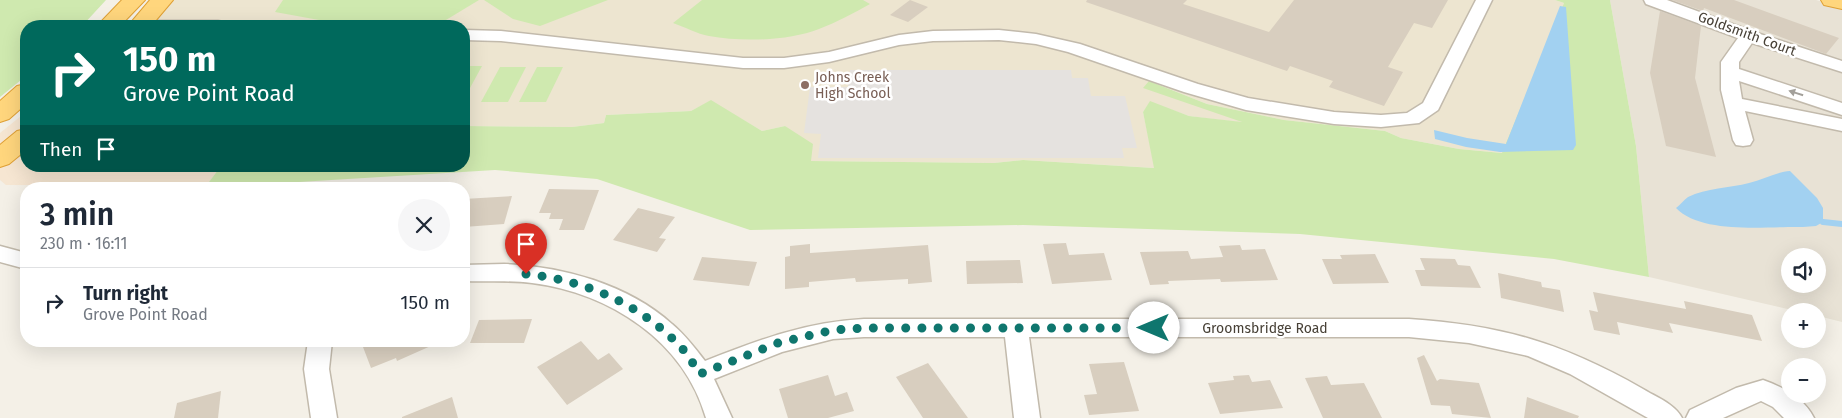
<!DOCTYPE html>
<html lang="en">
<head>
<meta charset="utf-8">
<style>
	body { margin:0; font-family:"Fira Sans",sans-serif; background:#f6f6f7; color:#1f2937; height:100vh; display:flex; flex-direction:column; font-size:19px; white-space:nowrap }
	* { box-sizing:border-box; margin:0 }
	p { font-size:16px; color:#747a83 }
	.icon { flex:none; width:28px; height:28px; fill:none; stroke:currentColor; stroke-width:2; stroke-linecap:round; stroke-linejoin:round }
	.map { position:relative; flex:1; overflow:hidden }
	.side { position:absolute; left:20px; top:182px; width:450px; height:165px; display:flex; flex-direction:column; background:#fff; border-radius:20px; box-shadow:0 5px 20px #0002 }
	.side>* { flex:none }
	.guide { position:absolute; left:20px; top:20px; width:450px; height:152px; border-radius:20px; box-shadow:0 5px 20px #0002; background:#00695c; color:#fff; overflow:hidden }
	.buttons { position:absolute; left:1781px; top:248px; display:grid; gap:10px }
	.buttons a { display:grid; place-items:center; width:45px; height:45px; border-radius:50%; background:#fff; box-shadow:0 5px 20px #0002; font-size:25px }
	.pin { position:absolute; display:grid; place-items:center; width:42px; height:42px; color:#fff; margin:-51px -21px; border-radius:50% 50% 50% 0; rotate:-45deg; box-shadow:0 0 5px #0007 }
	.pin .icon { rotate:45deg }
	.me { position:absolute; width:55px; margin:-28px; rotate:270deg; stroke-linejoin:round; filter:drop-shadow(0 0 4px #0008) }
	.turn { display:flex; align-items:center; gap:18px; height:105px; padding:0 20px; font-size:22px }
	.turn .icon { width:65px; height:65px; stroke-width:2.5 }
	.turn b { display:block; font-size:35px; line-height:42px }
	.then { display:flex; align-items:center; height:48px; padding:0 20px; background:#0003; gap:10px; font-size:19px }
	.round { display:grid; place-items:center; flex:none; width:52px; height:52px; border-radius:26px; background:#f6f6f7 }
	.head { display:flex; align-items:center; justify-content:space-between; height:85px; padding:0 20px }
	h1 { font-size:30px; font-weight:600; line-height:38px }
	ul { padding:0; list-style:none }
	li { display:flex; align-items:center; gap:15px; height:70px; padding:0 20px; border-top:1px solid #e0e1e3 }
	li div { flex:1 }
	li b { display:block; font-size:19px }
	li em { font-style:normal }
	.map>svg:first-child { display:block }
</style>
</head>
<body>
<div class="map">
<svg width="1842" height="418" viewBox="0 0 1842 418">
	<rect width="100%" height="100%" fill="#f4f0e7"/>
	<path fill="#e8e2d5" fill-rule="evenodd" d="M1610,0H1816L1842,7V322L1818,316V311H1796L1649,277L1636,146ZM1790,256H1818V284H1790Z"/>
	<path fill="#f6e6d2" d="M26,112V166H221L206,186L6,185L0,180V133Z"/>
	<path fill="#ede5d0" d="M160,0H1555L1564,3L1503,153L1459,149L1401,138L1385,131L1284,120L1207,104L1149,81L1245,123L1189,116L1150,102L1143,112L1155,168L1023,160L994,163L810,161L785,126L762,131L711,101L691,111L606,115L604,123L572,127L464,126V26H138Z"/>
	<g fill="#cfe9af">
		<path d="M0,0H106L82,26H26V76L0,97Z"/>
		<path d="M283,0H479L436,26H352L275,12Z"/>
		<path d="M484,0H608L540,26L513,19Z"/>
		<path d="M702,0H863L870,4C854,13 837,22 819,29C788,41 742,42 709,36C697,34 685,27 673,23Z"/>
		<path d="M1555,0H1610L1636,146L1649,277L1554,259L1300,234L1023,225L750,230L597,179L495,170L251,185L206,186L221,166H464V126L572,127L604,123L606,115L691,111L711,100L762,131L785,126L813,144L811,161L994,163L1023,160L1154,168L1143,112L1150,101L1189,116L1242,122L1143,88L1149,81L1207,104L1284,120L1385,131L1401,138L1459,149L1502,153L1564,3Z"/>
		<path d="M464,66H482L464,99Z"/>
		<path d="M500,67H526L508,102H481Z"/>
		<path d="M537,67H563L546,102H519Z"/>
	</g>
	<path fill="#e5e2df" d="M850,70H1071L1072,78H1088L1091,96H1125L1137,148H1122L1124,158H818L821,134L804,133L810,87H848Z"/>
	<g fill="#a2d1f1">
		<path d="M1560,6L1566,7L1576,145L1573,150L1500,152L1466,147L1435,139L1434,130L1467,138L1506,144Z"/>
		<path d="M1790,171L1817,198L1823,208V222L1816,226L1803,227C1768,226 1702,235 1676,208C1680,205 1684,200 1688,197C1706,188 1730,188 1749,183C1763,180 1776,172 1790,171Z"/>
	</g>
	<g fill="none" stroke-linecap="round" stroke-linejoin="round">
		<path stroke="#a2d1f1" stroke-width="6" d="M1823,222L1842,224"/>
	</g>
	<g fill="#d8cebf">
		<path d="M910,0L928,7L908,22L890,15Z"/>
		<path d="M1087,0H1187L1183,4L1269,32L1294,0H1448L1432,28L1414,23L1388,67L1403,72L1384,106L1329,87L1333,81L1290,66L1287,71L1086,2Z"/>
		<path d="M1672,0H1734L1839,38L1826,54L1704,8L1703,11Z"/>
		<path d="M1660,11L1701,26L1695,78L1716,157L1666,146L1650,73Z"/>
		<path d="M549,189L599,190L584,230H559L563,219H549L551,213H539Z"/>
		<path d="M512,196L504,224L464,227V199Z"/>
		<path d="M638,208L675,217L659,238L666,239L657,252L613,240Z"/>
		<path d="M1066,243L1069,255L1104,253L1112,280L1052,284L1043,244Z"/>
		<path d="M810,244V253L928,245L932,282L908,284V279L856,282L855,278L809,282V287L785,289V257L790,256V246Z"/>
		<path d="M1240,245L1242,250L1265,249L1278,280L1221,282L1220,279L1168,281L1169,284L1150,285L1140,252L1188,251L1191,259L1223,257L1219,246Z"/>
		<path d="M1375,254L1389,283L1333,284L1322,259H1342L1340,255Z"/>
		<path d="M702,257L757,262L749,286L693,280Z"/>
		<path d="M1420,258L1455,259L1458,265L1470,266L1481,288L1421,286L1415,270H1425Z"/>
		<path d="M1020,260L1023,283L967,284L966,261Z"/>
		<path d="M1498,273L1541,282L1542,287L1560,290L1564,312L1501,298Z"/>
		<path d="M1593,292L1686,309L1684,301L1752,315L1762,341L1669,323L1673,333L1617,322L1620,335L1594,330L1589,310L1598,312Z"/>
		<path d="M532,319L524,343H470L479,320Z"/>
		<path d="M377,341H442L397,361L396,358L371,368L363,347Z"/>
		<path d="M581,341L598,360L609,353L623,369L567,405L537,367Z"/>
		<path d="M1424,355L1437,381L1440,379L1479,383L1491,418L1452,414L1450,406L1431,405L1417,358Z"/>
		<path d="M1124,362L1139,411L1089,415L1084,395L1097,394L1089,364Z"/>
		<path d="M928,363L968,418H923L896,377Z"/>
		<path d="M828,375L835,396L847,392L854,411L828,418H788L779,389Z"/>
		<path d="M1249,375L1252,382L1270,380L1283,408L1220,414L1208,383L1234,380L1233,376Z"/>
		<path d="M1327,376L1331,385L1364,383L1382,418H1323L1305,378Z"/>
		<path d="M221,391L218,418H174L177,403Z"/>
		<path d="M452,397L458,418H402V417Z"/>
		<path d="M1527,397L1579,416L1578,418H1524Z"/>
	</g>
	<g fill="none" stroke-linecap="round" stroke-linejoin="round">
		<g stroke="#c2baac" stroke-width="3">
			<g id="minor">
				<path d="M1476,0H1492L1438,110L1419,123L1381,127L1334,124L1246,110L1184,92L1068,52L1036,44L999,40L933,41L899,45L829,62L784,68H743L501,41L464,40V30L501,31L743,58H784L829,52L899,35L933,31L999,30L1036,34L1080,44L1198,84L1248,98L1334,112L1381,115L1407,113L1423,103Z"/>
				<path d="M1644,0H1667L1754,32L1842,61V72L1752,43L1739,62V69L1842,103V115L1739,81L1742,99L1842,119V131L1745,111L1753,140L1750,145L1743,146L1736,145L1733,140L1721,90V62L1738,38L1646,4Z"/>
				<path d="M155,21H218L224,22L227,26H146L149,22Z"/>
				<path d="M0,246L26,253V269L0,262Z"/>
				<path d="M504,264C561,266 628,284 672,324C685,335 695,348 705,361C759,340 805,322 864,319H1409C1502,325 1562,343 1643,389C1656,397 1675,404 1682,418H1648L1570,374L1528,356L1469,343L1409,337H1029L1040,418H1014L1005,337H864L833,339L782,352L714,379L732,418H706C684,341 610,293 532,283C510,280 487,282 464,281V265Z"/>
				<path d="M308,341H332L329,369L337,418H311L304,369Z"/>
				<path d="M1763,380C1783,387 1804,398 1814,418H1784L1773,407L1761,401L1723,418H1686L1690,410L1736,388Z"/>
			</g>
		</g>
		<g stroke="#dfa035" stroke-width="2">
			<g id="trunk">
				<path d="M122,0H145L120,26H97Z"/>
				<path d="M150,0H173L151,26H128Z"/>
				<path d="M1821,0H1842V9L1824,5Z"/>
				<path d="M26,84V104L9,119L0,122V101L17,86Z"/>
				<path d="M26,129V150L9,164L0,167V145L17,131Z"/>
			</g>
		</g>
		<use href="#minor" fill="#fff" fill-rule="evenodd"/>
		<use href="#trunk" fill="#ffd67d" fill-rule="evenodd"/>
	</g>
	<defs><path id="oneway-solid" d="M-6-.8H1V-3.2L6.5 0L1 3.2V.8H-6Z" transform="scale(1.25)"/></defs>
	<use fill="#a3a09a" href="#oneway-solid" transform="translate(1796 93) rotate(-162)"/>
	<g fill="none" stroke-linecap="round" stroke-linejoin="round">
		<path stroke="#0f766e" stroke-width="9" stroke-dasharray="0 16.2" d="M526,274C583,280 636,302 677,343C686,351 693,364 700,374L778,343L833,330L864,328H1154"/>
	</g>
	<circle fill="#8d6e63" stroke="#fff" stroke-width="2" cx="805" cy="85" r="5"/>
	<g text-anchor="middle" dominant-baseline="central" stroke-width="5" stroke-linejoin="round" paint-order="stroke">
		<g font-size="14" fill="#474036" stroke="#fff">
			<text transform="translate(1747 34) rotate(20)">Goldsmith Court</text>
			<text x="1265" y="328">Groomsbridge Road</text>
		</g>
		<g font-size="14" fill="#785e54" stroke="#fff" text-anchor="start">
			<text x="815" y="77">Johns Creek<tspan x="815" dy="16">High School</tspan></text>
		</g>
	</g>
</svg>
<div class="buttons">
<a><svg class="icon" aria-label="sound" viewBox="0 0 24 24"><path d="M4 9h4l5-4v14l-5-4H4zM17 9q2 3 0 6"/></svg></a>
<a>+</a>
<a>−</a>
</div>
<div class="pin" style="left:526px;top:274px;background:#d93025"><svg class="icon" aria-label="arrive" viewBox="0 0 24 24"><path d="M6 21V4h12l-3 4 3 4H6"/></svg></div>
<svg class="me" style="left:1154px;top:328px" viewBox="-20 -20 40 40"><circle r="19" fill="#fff"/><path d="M0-13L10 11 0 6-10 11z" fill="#0f766e"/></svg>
<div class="guide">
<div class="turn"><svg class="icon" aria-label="right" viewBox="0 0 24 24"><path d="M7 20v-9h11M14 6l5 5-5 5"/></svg><div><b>150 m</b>Grove Point Road</div></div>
<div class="then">Then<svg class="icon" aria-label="arrive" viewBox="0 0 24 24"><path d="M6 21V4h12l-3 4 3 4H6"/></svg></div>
</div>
<section class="side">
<div class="head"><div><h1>3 min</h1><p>230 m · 16:11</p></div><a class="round"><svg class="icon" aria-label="close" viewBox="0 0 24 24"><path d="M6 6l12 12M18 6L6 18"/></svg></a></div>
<ul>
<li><svg class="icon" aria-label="right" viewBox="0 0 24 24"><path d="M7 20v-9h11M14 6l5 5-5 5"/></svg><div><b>Turn right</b><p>Grove Point Road</p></div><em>150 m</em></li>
</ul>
</section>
</div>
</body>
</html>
